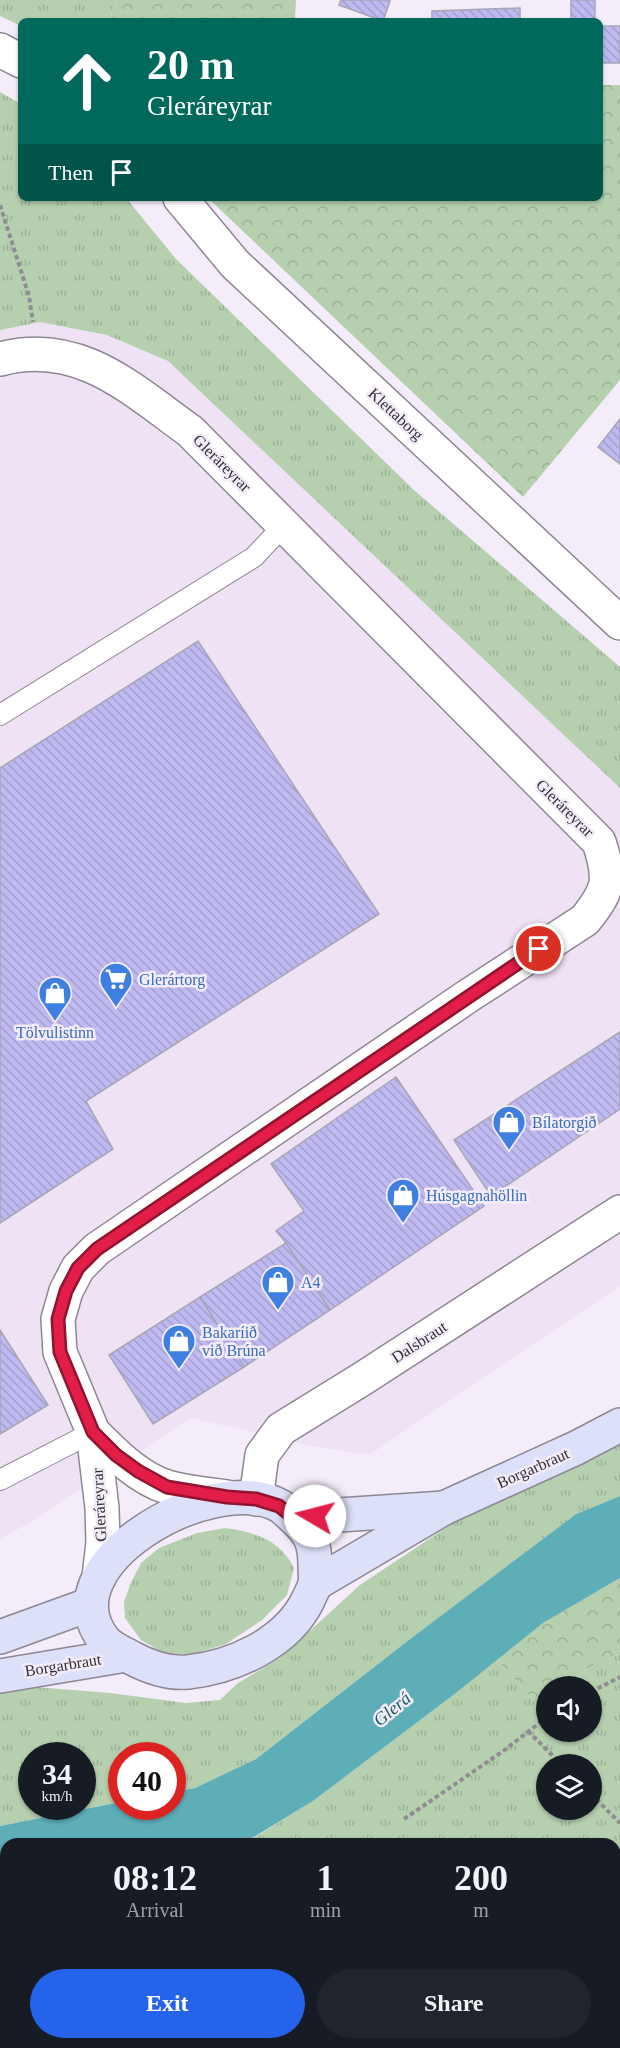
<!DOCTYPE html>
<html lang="en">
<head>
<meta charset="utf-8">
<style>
	body { margin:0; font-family:Georgia,serif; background:#20242c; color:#f1f3f6; height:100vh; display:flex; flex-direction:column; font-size:22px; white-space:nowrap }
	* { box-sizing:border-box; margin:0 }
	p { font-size:20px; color:#9ea1a6 }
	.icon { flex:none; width:33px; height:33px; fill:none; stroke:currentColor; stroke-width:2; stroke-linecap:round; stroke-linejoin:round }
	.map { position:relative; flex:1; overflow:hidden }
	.side { position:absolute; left:0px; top:1838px; width:621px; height:212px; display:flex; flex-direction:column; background:#171b24; border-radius:18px 18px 0 0; box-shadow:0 2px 4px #0004 }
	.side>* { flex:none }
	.guide { position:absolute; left:18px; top:18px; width:585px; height:183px; border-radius:9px; box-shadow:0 2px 4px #0004; background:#00695c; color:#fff; overflow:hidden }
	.buttons { position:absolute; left:536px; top:1676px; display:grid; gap:12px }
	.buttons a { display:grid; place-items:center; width:66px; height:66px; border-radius:50%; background:#171b24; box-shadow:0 2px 4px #0004; font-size:30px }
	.speed { position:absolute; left:18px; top:1742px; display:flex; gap:12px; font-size:30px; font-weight:700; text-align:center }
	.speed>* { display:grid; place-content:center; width:78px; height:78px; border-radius:50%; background:#171b24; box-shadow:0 2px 4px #0004; line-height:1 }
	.speed small { font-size:15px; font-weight:400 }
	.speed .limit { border:9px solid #d22; background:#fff; color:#111 }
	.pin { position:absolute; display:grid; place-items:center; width:51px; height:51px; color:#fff; margin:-26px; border:3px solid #fff; border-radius:50%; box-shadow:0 2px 6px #0007 }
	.me { position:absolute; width:66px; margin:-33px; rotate:278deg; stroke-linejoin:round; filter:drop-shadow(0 0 4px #0008) }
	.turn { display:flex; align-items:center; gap:21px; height:126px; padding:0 30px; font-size:27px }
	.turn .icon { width:78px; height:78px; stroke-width:2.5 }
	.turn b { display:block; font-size:42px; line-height:51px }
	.then { display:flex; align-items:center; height:57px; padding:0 30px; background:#0003; gap:12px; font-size:22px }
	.eta { display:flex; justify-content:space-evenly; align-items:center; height:102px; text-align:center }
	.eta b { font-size:36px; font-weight:600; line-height:42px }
	.cta { display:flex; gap:12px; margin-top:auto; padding:12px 30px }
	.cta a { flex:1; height:69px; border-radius:36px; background:#2563eb; color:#fff; font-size:24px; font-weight:600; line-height:69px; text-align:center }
	.cta a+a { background:#20242c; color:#f1f3f6 }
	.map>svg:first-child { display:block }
</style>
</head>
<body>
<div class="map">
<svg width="620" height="2048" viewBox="0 0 620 2048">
	<defs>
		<pattern id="grass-tufts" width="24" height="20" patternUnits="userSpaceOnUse" patternTransform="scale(1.5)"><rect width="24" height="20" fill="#b5cfaf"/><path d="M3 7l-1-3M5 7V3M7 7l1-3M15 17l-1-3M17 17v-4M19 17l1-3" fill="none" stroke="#9cb297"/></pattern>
		<pattern id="forest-crowns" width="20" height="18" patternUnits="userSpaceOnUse" patternTransform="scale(1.5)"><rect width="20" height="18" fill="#b5cfaf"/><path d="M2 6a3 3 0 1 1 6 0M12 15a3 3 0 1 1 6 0" fill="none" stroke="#9cb297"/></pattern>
		<pattern id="building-back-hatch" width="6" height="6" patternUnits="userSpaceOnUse" patternTransform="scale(1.5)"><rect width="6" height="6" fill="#bfb9f2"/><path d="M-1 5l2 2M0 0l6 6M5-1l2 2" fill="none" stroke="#a59fd0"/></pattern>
	</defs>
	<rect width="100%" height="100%" fill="#f4ecf8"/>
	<path fill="#efe2f5" d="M40,322L107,335L168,361L620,788V1286L369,1455L317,1447L192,1418L27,1524L0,1539V330Z"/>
	<g fill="url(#grass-tufts)" fill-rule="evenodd">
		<path d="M0,0H116L109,21H21V26L0,16Z"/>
		<path d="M0,92L21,104V198H126L176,259L415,491L620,667V788L168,361L107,335L40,322L0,330Z"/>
		<path d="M620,1443V1496L576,1514L414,1636L256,1759L195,1788L173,1792L172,1755H122L121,1802L0,1826V1693L35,1687L110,1693L186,1703L220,1700L238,1683L280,1658L360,1585L471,1511ZM32,1755H82V1806H32Z"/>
		<path d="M225,1528C255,1532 280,1540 294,1568L287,1595L262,1620L226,1644L190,1655L162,1652L141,1640L125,1618L124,1602L130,1585L141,1563L159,1548L197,1533Z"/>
		<path d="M620,1654V1951L615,1954V1844H244L313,1801L452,1696L496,1659L536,1703L546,1697V1731H591V1686H562L592,1666ZM546,1764H591V1809H546Z"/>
		<path d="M6,1950V2043H203L193,2048H0V1953Z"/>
	</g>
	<g fill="url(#forest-crowns)">
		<path d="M116,0H296L295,17L298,21H109Z"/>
		<path d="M600,85H620V380L523,497L208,198H600Z"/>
		<path d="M620,1578V1654L592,1666L562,1686H546V1697L536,1703L496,1659L543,1623Z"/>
	</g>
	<path fill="#5eaeb8" d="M620,1496V1578L543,1623L452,1696L313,1801L244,1843L6,1844V1950L0,1953V1826L121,1802L122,1806H172L173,1792L195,1788L256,1759L414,1636L576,1514Z"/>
	<g fill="url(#building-back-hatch)" stroke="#a7a7b3" stroke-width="1.5">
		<path d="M341,0H387L390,1L383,21L339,5Z"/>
		<rect x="571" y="0" width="24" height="21"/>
		<path d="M520,8V21H432V11Z"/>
		<rect x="600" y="26" width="20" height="37"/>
		<path d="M620,419V464L598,447Z"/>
		<path d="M198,641L379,914L86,1101L113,1149L0,1223V768Z"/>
		<path d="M620,1032V1109L491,1196L454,1140Z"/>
		<path d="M396,1077L484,1206L330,1310L286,1243L276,1231L304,1211L271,1164Z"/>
		<path d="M286,1243L330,1310L244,1367L200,1297Z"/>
		<path d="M200,1297L244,1367L153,1424L109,1355Z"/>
		<path d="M0,1330L48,1405L0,1434Z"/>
		<path d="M620,1990V2048H597L594,2043H615V1992Z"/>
		<path d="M506,2043H594L597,2048H495Z"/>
	</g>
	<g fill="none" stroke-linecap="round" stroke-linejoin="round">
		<g stroke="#8e8792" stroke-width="22">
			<g id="lane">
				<path d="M0,715L254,557L284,525"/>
				<path d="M0,1480L93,1432"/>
			</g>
		</g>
		<g stroke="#8e8792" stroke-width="36">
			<g id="street">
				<path d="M0,50L21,61"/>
				<path d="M180,198L235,264L620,623"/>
				<path d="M0,359C78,338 130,388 190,431L599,842C611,879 610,889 585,920L468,996L97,1249L78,1268L66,1291L58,1319L60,1352L93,1432L102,1508L103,1543L99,1577"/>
				<path d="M93,1432C114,1453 138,1478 167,1487C186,1493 208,1494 227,1497"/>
				<path d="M256,1499L262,1455L281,1429L362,1379L620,1212"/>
			</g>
		</g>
		<g stroke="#8e8792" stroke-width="36">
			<g id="secondary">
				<path d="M294,1518C310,1533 315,1542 315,1565C315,1571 316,1578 315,1583C314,1589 310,1595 308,1600C287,1643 234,1667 188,1672C168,1674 149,1667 132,1658C123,1653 111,1648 105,1641C42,1566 213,1468 280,1506C285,1509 289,1514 294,1518L444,1508"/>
				<path d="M315,1584L444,1508L576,1448L620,1425"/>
				<path d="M0,1637L91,1604"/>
				<path d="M0,1676L126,1655"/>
			</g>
		</g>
		<g stroke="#918c94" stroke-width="4" stroke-dasharray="4.5 3" stroke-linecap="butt">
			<path d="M0,205L29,296L33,322"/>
			<path d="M591,1692L620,1677"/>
			<path d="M528,1731L561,1764"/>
			<path d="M591,1794L620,1823"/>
			<path d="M404,1819L502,1752L546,1718"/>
		</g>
		<use href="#lane" stroke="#fff" stroke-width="20"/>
		<use href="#street" stroke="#fff" stroke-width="33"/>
		<use href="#secondary" stroke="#dde0f9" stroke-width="33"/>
	</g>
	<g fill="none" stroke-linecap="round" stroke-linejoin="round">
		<g stroke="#92132f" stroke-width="15">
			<path id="route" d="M315,1516L294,1518L279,1506L256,1499L227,1497L167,1487L138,1471L116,1455L93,1432L60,1352L58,1319L66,1291L78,1268L97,1249L539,949"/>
		</g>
		<use href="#route" stroke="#e11d48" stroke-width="10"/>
	</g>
	<defs>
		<g id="supermarket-pin" transform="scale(1.725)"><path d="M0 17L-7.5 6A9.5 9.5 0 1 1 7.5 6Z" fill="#3f7fe0" stroke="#f4ecf8"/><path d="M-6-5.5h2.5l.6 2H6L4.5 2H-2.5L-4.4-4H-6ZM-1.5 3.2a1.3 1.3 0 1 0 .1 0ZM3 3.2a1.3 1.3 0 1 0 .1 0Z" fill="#fff"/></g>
		<g id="shop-pin" transform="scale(1.725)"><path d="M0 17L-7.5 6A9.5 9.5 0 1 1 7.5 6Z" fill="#3f7fe0" stroke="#f4ecf8"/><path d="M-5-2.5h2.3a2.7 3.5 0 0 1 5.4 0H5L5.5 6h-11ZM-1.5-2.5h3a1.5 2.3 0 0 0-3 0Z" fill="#fff"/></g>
	</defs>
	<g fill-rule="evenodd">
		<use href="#supermarket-pin" x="116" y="979"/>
		<use href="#shop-pin" x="55" y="993"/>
		<use href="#shop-pin" x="509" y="1122"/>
		<use href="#shop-pin" x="403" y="1195"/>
		<use href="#shop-pin" x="278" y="1282"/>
		<use href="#shop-pin" x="179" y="1341"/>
	</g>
	<g text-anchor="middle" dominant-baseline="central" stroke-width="5" stroke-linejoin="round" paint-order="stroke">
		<g font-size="16" fill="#322f33" stroke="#f4ecf8">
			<text transform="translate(396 414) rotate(43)">Klettaborg</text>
			<text transform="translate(222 463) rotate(45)">Gleráreyrar</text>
			<text transform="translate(565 808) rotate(45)">Gleráreyrar</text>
			<text transform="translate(419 1342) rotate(-33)">Dalsbraut</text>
			<text transform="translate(533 1468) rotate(-24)">Borgarbraut</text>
			<text transform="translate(99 1505) rotate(-93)">Gleráreyrar</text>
			<text transform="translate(63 1665) rotate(-9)">Borgarbraut</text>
		</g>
		<g font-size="16" fill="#366cbe" stroke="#f4ecf8" text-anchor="start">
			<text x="139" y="979">Glerártorg</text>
			<text x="55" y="1032" text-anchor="middle">Tölvulistinn</text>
			<text x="532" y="1122">Bílatorgið</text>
			<text x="426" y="1195">Húsgagnahöllin</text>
			<text x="301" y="1282">A4</text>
			<text x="202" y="1332">Bakaríið<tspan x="202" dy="18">við Brúna</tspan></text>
		</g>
		<g font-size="18" font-style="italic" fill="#175b62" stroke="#f4ecf8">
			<text transform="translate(392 1709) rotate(-39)">Glerá</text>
		</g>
	</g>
</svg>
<div class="buttons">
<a><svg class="icon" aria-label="sound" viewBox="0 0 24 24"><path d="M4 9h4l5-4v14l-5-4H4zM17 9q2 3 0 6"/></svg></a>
<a><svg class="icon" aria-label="layers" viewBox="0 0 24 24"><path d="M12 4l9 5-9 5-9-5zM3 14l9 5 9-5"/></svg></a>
</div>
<div class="speed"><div>34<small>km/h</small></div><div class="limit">40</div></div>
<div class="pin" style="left:539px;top:949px;background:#d93025"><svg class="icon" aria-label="arrive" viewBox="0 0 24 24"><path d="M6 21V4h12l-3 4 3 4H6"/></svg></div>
<svg class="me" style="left:315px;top:1516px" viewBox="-20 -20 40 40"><circle r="19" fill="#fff"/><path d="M0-13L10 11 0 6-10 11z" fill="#e11d48"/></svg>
<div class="guide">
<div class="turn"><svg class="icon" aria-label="ahead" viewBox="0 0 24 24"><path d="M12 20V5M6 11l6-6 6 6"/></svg><div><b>20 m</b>Gleráreyrar</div></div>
<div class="then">Then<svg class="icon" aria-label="arrive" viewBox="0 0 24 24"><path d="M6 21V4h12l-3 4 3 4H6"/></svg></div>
</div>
<section class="side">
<div class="eta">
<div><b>08:12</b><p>Arrival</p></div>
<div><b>1</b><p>min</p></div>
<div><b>200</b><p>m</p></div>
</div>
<div class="cta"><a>Exit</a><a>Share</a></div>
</section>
</div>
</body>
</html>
